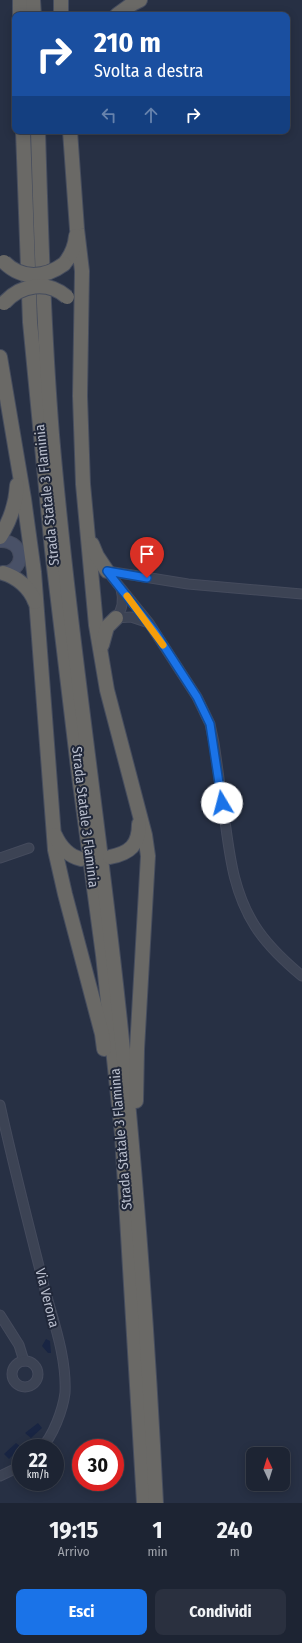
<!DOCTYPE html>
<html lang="it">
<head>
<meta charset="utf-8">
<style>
	body { margin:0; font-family:"Fira Sans Condensed",sans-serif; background:#2a303f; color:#f1f3f6; height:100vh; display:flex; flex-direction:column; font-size:15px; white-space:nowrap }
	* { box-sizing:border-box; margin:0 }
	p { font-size:13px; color:#a0a4ac }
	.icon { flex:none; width:22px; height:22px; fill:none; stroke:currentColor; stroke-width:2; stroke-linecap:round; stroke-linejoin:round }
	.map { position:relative; height:1503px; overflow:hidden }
	.details { display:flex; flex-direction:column; background:#1d2433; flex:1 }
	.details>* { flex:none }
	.hud { position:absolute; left:12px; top:12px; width:278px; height:122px; border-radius:8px; box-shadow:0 2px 10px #0003,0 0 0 1px #3b414e; background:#1a4fa0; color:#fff; overflow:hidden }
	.needle { width:26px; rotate:356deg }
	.controls { position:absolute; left:246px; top:1447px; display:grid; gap:8px }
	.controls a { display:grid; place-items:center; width:44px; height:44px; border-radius:8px; background:#1d2433; box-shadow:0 2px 10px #0003,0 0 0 1px #3b414e; font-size:20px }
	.speed { position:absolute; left:12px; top:1439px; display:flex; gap:8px; font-size:20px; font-weight:700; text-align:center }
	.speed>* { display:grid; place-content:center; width:52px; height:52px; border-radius:50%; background:#1d2433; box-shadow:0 2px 10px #0003,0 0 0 1px #3b414e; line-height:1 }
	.speed small { font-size:10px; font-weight:400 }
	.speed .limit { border:6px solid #d22; background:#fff; color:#111 }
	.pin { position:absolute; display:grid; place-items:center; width:34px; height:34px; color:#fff; margin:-41px -17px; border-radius:50% 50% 50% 0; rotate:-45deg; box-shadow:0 0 4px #0007 }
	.pin .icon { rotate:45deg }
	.me { position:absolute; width:44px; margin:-22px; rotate:352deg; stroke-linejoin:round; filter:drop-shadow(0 0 3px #0008) }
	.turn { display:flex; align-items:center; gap:14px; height:84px; padding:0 16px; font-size:18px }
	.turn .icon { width:52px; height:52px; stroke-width:2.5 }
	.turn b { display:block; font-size:28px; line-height:34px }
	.lanes { display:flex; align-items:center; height:38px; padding:0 16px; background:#0003; justify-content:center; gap:20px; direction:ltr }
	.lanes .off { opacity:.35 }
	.eta { display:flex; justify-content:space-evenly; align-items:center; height:68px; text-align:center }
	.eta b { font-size:24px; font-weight:700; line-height:28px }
	.primary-button { display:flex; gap:8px; margin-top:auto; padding:8px 16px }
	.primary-button a { flex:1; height:46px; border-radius:8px; background:#1a73e8; color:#fff; font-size:16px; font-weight:700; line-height:46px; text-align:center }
	.primary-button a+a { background:#2a303f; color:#f1f3f6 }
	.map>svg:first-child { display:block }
</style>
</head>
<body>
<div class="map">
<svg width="302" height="1503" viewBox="0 0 302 1503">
	<rect width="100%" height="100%" fill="#273044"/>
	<g fill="#192543">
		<path d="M46,1339L50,1341L51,1353H48L42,1346Z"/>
		<path d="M38,1423L42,1428L31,1438L25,1433Z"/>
		<path d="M16,1443L21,1447L9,1459L4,1454Z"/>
	</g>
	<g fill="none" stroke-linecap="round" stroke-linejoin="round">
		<g stroke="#454b5d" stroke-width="11">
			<g id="minor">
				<path d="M107,571L149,623L197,697L210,724L214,743C218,769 221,795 225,821C230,858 234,893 255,926C267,945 284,961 302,976"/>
				<path d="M107,571L188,584L302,594"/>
				<path d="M116,618L131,617L146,622"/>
				<path d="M116,618C123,609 124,600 121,589"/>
				<path d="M0,858L29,848"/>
				<path d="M0,1105C13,1164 28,1223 43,1282C52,1318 67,1356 65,1393C63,1409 53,1437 41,1448"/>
				<path d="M0,1315L19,1345L24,1361"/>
				<circle cx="25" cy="1374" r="13"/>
				<path d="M0,1476L21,1466"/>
			</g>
		</g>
		<g stroke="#454b5d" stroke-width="14">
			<path id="secondary" d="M0,541C27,540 26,574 0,573"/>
		</g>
		<g stroke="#464d5e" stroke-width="16">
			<g id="trunk">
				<path d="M20,0V15"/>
				<path d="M33,0L34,15"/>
				<path d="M61,0V15"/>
				<path d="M117,15L132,4L140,0"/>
				<path d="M23,131L30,322L52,550L79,776L103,955L122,1134L144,1503"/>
				<path d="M38,131C41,232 44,334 52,435C67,610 93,784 113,958C134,1139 147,1321 156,1503"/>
				<path d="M70,131L77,229L82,271L80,396L83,484L96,625L107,690L145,835L148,856L137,1049L136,1101"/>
				<path d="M64,264C71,256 75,247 76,236"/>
				<path d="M0,357L24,499L34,572L55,850L65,894L102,1034L104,1049"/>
				<path d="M0,537C10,521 16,504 17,485"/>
				<path d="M92,544L97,556L107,571"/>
				<path d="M3,573C17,577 30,588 35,602"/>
				<path d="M102,645L107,627L116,618"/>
				<path d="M55,835C60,846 68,856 81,859"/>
				<path d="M110,857C130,853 139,845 139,824"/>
			</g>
		</g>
		<use href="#minor" stroke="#3c4354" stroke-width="9"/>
		<use href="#secondary" stroke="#495167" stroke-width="12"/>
		<use href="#trunk" stroke="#6a6966" stroke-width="14"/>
		<g stroke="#464d5e" stroke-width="16" stroke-linecap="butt">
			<g id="trunk-bridge">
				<path d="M4,262C22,280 45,278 64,264"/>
				<path d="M4,303C21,284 48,280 67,297"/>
			</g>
		</g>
		<use href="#trunk-bridge" stroke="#6a6966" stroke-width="14"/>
	</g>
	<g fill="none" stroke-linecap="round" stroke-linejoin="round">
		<g stroke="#114b97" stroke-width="10">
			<path id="route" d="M147,578L107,571L155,632L197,697L210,724L222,803"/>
		</g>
		<use href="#route" stroke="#1a73e8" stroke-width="7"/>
		<path stroke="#f59e0b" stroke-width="7" d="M127,596L163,645"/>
	</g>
	<g text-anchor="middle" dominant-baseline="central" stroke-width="4" stroke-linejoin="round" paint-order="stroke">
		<g font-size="14" fill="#b9becd" stroke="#202739">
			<text transform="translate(47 495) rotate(-96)">Strada Statale 3 Flaminia</text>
			<text transform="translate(85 817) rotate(83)">Strada Statale 3 Flaminia</text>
			<text transform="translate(121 1139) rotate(-95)">Strada Statale 3 Flaminia</text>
			<text transform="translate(47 1298) rotate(76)">Via Verona</text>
		</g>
	</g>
</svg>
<div class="controls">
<a><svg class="needle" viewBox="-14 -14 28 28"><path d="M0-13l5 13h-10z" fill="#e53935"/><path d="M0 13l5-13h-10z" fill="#a0a4ac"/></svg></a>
</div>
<div class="speed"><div>22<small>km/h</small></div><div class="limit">30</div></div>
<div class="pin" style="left:147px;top:578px;background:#d93025"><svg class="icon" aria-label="arrive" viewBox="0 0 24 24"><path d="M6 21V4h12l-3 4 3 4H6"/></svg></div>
<svg class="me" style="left:222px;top:803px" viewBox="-20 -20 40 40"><circle r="19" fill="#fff"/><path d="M0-13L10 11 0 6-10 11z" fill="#1a73e8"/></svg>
<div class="hud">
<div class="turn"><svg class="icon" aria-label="right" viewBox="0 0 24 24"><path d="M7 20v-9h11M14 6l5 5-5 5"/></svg><div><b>210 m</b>Svolta a destra</div></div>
<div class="lanes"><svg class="icon off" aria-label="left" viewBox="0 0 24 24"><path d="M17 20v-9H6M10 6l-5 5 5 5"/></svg><svg class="icon off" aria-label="ahead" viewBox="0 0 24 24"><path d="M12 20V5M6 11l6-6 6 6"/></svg><svg class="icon" aria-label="right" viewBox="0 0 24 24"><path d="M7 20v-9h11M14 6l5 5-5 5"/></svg></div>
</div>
</div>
<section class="details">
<div class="eta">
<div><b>19:15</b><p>Arrivo</p></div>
<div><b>1</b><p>min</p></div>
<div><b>240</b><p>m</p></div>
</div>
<div class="primary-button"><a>Esci</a><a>Condividi</a></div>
</section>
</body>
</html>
